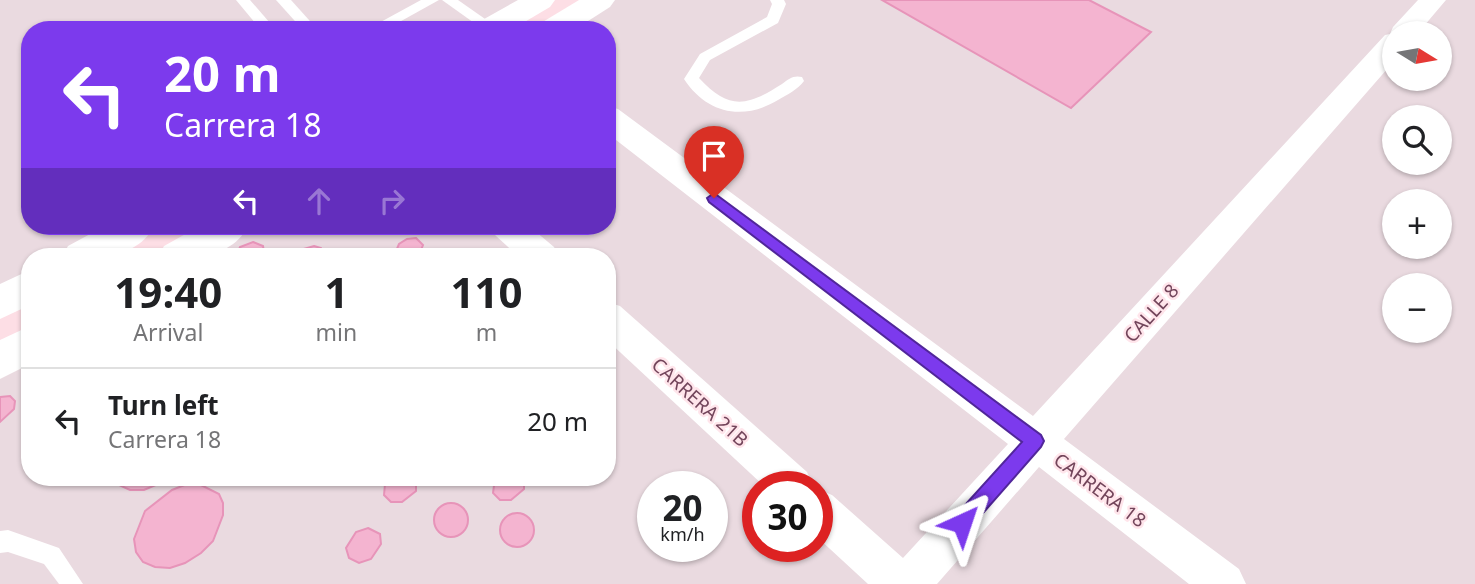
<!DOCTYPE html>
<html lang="en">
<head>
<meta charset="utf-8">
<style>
	body { margin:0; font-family:"Noto Sans",sans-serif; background:#f2f2f2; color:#202124; height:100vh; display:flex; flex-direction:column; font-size:26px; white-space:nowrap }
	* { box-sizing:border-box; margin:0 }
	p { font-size:23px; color:#757577 }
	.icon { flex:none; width:38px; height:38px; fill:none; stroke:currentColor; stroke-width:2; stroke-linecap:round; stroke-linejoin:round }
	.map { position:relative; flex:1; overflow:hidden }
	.drawer { position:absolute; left:21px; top:248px; width:595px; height:238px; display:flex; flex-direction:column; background:#fff; border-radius:28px; box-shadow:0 2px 5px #0004 }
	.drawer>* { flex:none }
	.guide { position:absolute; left:21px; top:21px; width:595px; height:214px; border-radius:28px; box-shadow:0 2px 5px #0004; background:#7c3aed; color:#fff; overflow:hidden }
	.needle { width:46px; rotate:101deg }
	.tools { position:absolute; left:1382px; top:21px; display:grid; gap:14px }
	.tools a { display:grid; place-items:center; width:70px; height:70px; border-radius:50%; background:#fff; box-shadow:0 2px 5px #0004; font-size:35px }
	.speed { position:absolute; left:637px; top:471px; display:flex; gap:14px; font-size:35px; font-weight:700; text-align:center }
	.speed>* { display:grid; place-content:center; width:91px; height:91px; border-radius:50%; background:#fff; box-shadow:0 2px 5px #0004; line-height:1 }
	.speed small { font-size:18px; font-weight:400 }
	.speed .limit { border:10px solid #d22; background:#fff; color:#111 }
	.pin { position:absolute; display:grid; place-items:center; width:60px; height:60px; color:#fff; margin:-72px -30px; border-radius:50% 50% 50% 0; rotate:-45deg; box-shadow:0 0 7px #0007 }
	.pin .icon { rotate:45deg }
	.me { position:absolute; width:77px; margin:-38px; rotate:42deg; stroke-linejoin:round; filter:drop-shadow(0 0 5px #0008) }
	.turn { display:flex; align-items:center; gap:24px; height:147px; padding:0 28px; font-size:32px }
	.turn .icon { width:91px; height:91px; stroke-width:2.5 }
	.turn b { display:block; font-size:49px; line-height:60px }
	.lanes { display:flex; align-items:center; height:66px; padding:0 28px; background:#0003; justify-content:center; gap:35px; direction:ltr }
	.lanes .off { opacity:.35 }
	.eta { display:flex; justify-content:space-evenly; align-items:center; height:119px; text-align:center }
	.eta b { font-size:42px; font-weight:700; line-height:49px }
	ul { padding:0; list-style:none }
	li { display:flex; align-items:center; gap:21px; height:105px; padding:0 28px; border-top:2px solid #e0e0e0 }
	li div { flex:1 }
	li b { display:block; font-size:26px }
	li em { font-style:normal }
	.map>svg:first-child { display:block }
</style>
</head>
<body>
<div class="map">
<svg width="1475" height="584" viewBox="0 0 1475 584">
	<rect width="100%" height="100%" fill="#fddee5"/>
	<g fill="#eadae0" fill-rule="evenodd">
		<path d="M0,0H540L488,30H30V226H136L81,257H30V286L0,303Z"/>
		<path d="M600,0H1475V584H0V361L30,343V478H607V257H177L230,226H607V30H552ZM1395,33H1440V79H1395ZM1395,117H1440V163H1395ZM1395,201H1440V247H1395ZM1395,285H1440V331H1395ZM653,486H712V546H653ZM758,486H817V546H758Z"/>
	</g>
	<g fill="#f4b4d0" stroke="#e794b9" stroke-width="2">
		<path d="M882,0H1089L1151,32L1071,108Z"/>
		<path d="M281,226H307L299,232L290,234L282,232Z"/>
		<path d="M416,238L423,245L419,255L398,257L396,251L399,244L407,239Z"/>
		<path d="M253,242L263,246L264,252L260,257H236L240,247Z"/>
		<path d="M314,246L321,248L324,257H297L304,249Z"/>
		<path d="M10,396L15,401L14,409L0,422V397Z"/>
		<path d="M114,478H172L144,490H130L119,485Z"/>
		<path d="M389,478H416V491L402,502H391L384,495L385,484Z"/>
		<path d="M495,478H524V489L511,500H500L493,493Z"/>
		<path d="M187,484H199L219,494L223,503V515L213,541L201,553L185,563L170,568L155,567L143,562L136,552L134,539L145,511L172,490Z"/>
		<circle cx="451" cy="520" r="17"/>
		<circle cx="517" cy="530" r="17"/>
		<path d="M368,528L380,534L381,544L371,559L359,563L349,558L346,548L356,532Z"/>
	</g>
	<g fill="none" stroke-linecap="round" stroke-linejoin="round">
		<g fill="#fff" fill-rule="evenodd">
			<path d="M236,0H250L276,30H261Z"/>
			<path d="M276,0H291L318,30H303Z"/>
			<path d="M421,0H439L385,30H366Z"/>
			<path d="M442,0H458L498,28L484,30Z"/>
			<path d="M770,0H784L786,4L778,23L710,60L699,78C729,110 746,107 782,84C789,79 793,75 802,77L804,81C798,89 787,95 778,100C743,121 707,114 684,79L700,54L767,17L772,4Z"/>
			<path d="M8,530L59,548L83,584H59L44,564L8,552L0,553V531Z"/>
		</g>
		<g fill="#fff" fill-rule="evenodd">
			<path d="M1418,0H1446L1418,33H1395V60L1064,439L1239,569L1246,584H1189L1039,467L937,584H868L817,537V489L832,495L903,558L1008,444L607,133V106L618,109L1033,416L1385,35L1390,34L1393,27Z"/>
			<path d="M491,226H529L554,247L559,257H519L495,235Z"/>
			<path d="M607,302L620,306L807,472L813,486H764L607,340Z"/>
		</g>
		<g fill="#fff" fill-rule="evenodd">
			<path d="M518,0H555L550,7L511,30H473L477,23Z"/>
			<path d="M579,0H615L610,7L574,30H537L541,23Z"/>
			<path d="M105,226H154C137,260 95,257 62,257L68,246Z"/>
			<path d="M200,226H248C231,260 191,257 158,257L164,246Z"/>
			<path d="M30,270V305L0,319V284Z"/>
			<path d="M30,326V364L0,379V340Z"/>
		</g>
	</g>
	<path fill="#7c3aed" stroke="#51269a" stroke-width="2" d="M714,193L1041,435L1044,441L1041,447L969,529L962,532L955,529L953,523L955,516L1022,442L709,202L707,198Z"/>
	<g text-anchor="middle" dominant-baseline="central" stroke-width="5" stroke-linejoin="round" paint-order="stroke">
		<g font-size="19" fill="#73455b" stroke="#ffe5eb">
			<text transform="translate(1151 313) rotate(-48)">CALLE 8</text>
			<text transform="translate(700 402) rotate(42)">CARRERA 21B</text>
			<text transform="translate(1100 490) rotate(37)">CARRERA 18</text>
		</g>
	</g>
</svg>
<div class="tools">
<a><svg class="needle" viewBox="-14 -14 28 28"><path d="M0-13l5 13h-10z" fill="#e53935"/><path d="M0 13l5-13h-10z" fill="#757577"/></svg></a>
<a><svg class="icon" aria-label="search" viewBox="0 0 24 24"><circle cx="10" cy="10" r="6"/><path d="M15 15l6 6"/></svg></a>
<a>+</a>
<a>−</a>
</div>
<div class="speed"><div>20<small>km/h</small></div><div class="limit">30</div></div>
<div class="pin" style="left:714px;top:198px;background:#d93025"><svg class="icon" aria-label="arrive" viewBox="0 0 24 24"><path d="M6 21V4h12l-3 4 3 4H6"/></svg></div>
<svg class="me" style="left:962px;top:523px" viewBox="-20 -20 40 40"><path d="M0-17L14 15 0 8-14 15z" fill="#7c3aed" stroke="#fff" stroke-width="4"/></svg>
<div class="guide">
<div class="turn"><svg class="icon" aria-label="left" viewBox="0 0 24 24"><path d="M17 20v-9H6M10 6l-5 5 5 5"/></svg><div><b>20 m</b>Carrera 18</div></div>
<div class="lanes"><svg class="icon" aria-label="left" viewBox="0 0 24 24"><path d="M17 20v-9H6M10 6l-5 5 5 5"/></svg><svg class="icon off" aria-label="ahead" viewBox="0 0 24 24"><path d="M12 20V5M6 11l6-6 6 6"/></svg><svg class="icon off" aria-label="right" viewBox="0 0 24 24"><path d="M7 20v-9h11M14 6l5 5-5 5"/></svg></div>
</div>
<section class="drawer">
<div class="eta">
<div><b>19:40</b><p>Arrival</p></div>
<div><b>1</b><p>min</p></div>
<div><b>110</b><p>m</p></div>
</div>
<ul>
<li><svg class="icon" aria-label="left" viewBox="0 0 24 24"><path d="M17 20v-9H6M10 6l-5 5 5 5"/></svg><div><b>Turn left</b><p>Carrera 18</p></div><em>20 m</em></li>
</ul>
</section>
</div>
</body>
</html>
